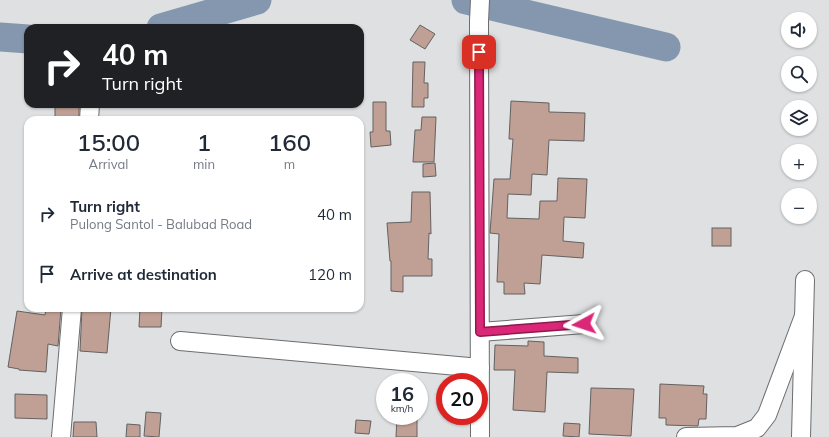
<!DOCTYPE html>
<html lang="en">
<head>
<meta charset="utf-8">
<style>
	body { margin:0; font-family:Mulish,sans-serif; background:#f2f2f3; color:#1f2937; height:100vh; display:flex; flex-direction:column; font-size:15px; white-space:nowrap }
	* { box-sizing:border-box; margin:0 }
	p { font-size:13px; color:#747a83 }
	.icon { flex:none; width:22px; height:22px; fill:none; stroke:currentColor; stroke-width:2; stroke-linecap:round; stroke-linejoin:round }
	.map { position:relative; flex:1; overflow:hidden }
	.drawer { position:absolute; left:24px; top:116px; width:340px; height:196px; display:flex; flex-direction:column; background:#fff; border-radius:12px; box-shadow:0 1px 3px #0004 }
	.drawer>* { flex:none }
	.guide { position:absolute; left:24px; top:24px; width:340px; height:84px; border-radius:12px; box-shadow:0 1px 3px #0004; background:#202124; color:#fff; overflow:hidden }
	.tools { position:absolute; left:781px; top:12px; display:grid; gap:8px }
	.tools a { display:grid; place-items:center; width:36px; height:36px; border-radius:50%; background:#fff; box-shadow:0 1px 3px #0004; font-size:20px }
	.speed { position:absolute; left:376px; top:373px; display:flex; gap:8px; font-size:20px; font-weight:700; text-align:center }
	.speed>* { display:grid; place-content:center; width:52px; height:52px; border-radius:50%; background:#fff; box-shadow:0 1px 3px #0004; line-height:1 }
	.speed small { font-size:10px; font-weight:400 }
	.speed .limit { border:6px solid #d22; background:#fff; color:#111 }
	.pin { position:absolute; display:grid; place-items:center; width:34px; height:34px; color:#fff; margin:-17px; border-radius:8px; box-shadow:0 2px 6px #0006 }
	.me { position:absolute; width:44px; margin:-22px; rotate:265deg; stroke-linejoin:round; filter:drop-shadow(0 0 3px #0008) }
	.turn { display:flex; align-items:center; gap:14px; height:84px; padding:0 12px; font-size:18px }
	.turn .icon { width:52px; height:52px; stroke-width:2.5 }
	.turn b { display:block; font-size:28px; line-height:34px }
	.eta { display:flex; justify-content:space-evenly; align-items:center; height:68px; text-align:center }
	.eta b { font-size:24px; font-weight:600; line-height:28px }
	ul { padding:0; list-style:none }
	li { display:flex; align-items:center; gap:12px; height:60px; padding:0 12px }
	li div { flex:1 }
	li b { display:block; font-size:15px }
	li em { font-style:normal }
	.map>svg:first-child { display:block }
</style>
</head>
<body>
<div class="map">
<svg width="829" height="437" viewBox="0 0 829 437">
	<rect width="100%" height="100%" fill="#dee0e2"/>
	<g fill="none" stroke-linecap="round" stroke-linejoin="round">
		<g stroke="#8597af" stroke-width="29">
			<path d="M466,0L666,47"/>
			<path d="M161,28L257,0"/>
			<path d="M0,37L28,39"/>
		</g>
	</g>
	<g fill="#c0a095" stroke="#646160">
		<path d="M420,25L435,34L425,49L410,40Z"/>
		<path d="M413,62H425L424,83H428V98H424V107H412Z"/>
		<path d="M511,101L549,103V112L585,113L584,141L549,140L547,175L532,174L531,195L508,194L507,218L539,219L540,201H557L558,178L587,179L585,218L564,217L563,241L584,243L583,258L542,255L540,284L524,283L525,294H504V282H497L499,234L490,233L494,179H510L513,139H509Z"/>
		<path d="M373,102H386V131H390L391,145L371,147L370,132H373Z"/>
		<path d="M55,104H79V120H72V117H55Z"/>
		<path d="M422,117H436L434,162H413L415,130H421Z"/>
		<path d="M435,163L436,176L423,177V164Z"/>
		<path d="M412,192H430L431,234L429,233L428,259H432V276H403V292L391,291V261H390L387,223L411,222Z"/>
		<rect x="712" y="228" width="19" height="18"/>
		<path d="M46,308H61L58,346L48,344L46,372L19,370V369L8,367L17,311L45,315Z"/>
		<path d="M82,308H111L107,353L80,351Z"/>
		<path d="M140,308H162L161,327H139Z"/>
		<path d="M528,341L544,342V356L578,358V373L547,372L545,412L513,410L515,370H494L495,345L528,346Z"/>
		<path d="M660,384L704,386L703,394H707L706,419H699L698,426L666,425V418H659Z"/>
		<path d="M591,388L634,389L631,436L589,434Z"/>
		<path d="M15,394L47,395V419L15,418Z"/>
		<path d="M146,412L161,413L159,437L144,436Z"/>
		<path d="M397,416H417V437H396Z"/>
		<path d="M356,420L371,421L369,434L355,433Z"/>
		<path d="M74,422H96L97,437H73Z"/>
		<path d="M564,423L580,424L579,437L563,436Z"/>
		<path d="M127,424L140,425V437H126Z"/>
	</g>
	<g fill="none" stroke-linecap="round" stroke-linejoin="round">
		<g stroke="#6b6d6f" stroke-width="20">
			<g id="minor">
				<path d="M480,0L479,21L480,437"/>
				<path d="M89,120L90,104"/>
				<path d="M480,332L584,324"/>
				<path d="M180,341L480,368"/>
				<path d="M61,437L72,308"/>
				<path d="M686,437L737,436L757,428L767,415L804,316"/>
				<path d="M801,437L805,280"/>
			</g>
		</g>
		<use href="#minor" stroke="#fff" stroke-width="18"/>
	</g>
	<g fill="none" stroke-linecap="round" stroke-linejoin="round">
		<g stroke="#8e194d" stroke-width="10">
			<path id="route" d="M479,52L480,332L584,324"/>
		</g>
		<use href="#route" stroke="#db2777" stroke-width="7"/>
	</g>
</svg>
<div class="tools">
<a><svg class="icon" aria-label="sound" viewBox="0 0 24 24"><path d="M4 9h4l5-4v14l-5-4H4zM17 9q2 3 0 6"/></svg></a>
<a><svg class="icon" aria-label="search" viewBox="0 0 24 24"><circle cx="10" cy="10" r="6"/><path d="M15 15l6 6"/></svg></a>
<a><svg class="icon" aria-label="layers" viewBox="0 0 24 24"><path d="M12 4l9 5-9 5-9-5zM3 14l9 5 9-5"/></svg></a>
<a>+</a>
<a>−</a>
</div>
<div class="speed"><div>16<small>km/h</small></div><div class="limit">20</div></div>
<div class="pin" style="left:479px;top:52px;background:#d93025"><svg class="icon" aria-label="arrive" viewBox="0 0 24 24"><path d="M6 21V4h12l-3 4 3 4H6"/></svg></div>
<svg class="me" style="left:584px;top:324px" viewBox="-20 -20 40 40"><path d="M0-17L14 15 0 8-14 15z" fill="#db2777" stroke="#fff" stroke-width="4"/></svg>
<div class="guide">
<div class="turn"><svg class="icon" aria-label="right" viewBox="0 0 24 24"><path d="M7 20v-9h11M14 6l5 5-5 5"/></svg><div><b>40 m</b>Turn right</div></div>
</div>
<section class="drawer">
<div class="eta">
<div><b>15:00</b><p>Arrival</p></div>
<div><b>1</b><p>min</p></div>
<div><b>160</b><p>m</p></div>
</div>
<ul>
<li><svg class="icon" aria-label="right" viewBox="0 0 24 24"><path d="M7 20v-9h11M14 6l5 5-5 5"/></svg><div><b>Turn right</b><p>Pulong Santol - Balubad Road</p></div><em>40 m</em></li>
<li><svg class="icon" aria-label="arrive" viewBox="0 0 24 24"><path d="M6 21V4h12l-3 4 3 4H6"/></svg><div><b>Arrive at destination</b></div><em>120 m</em></li>
</ul>
</section>
</div>
</body>
</html>
